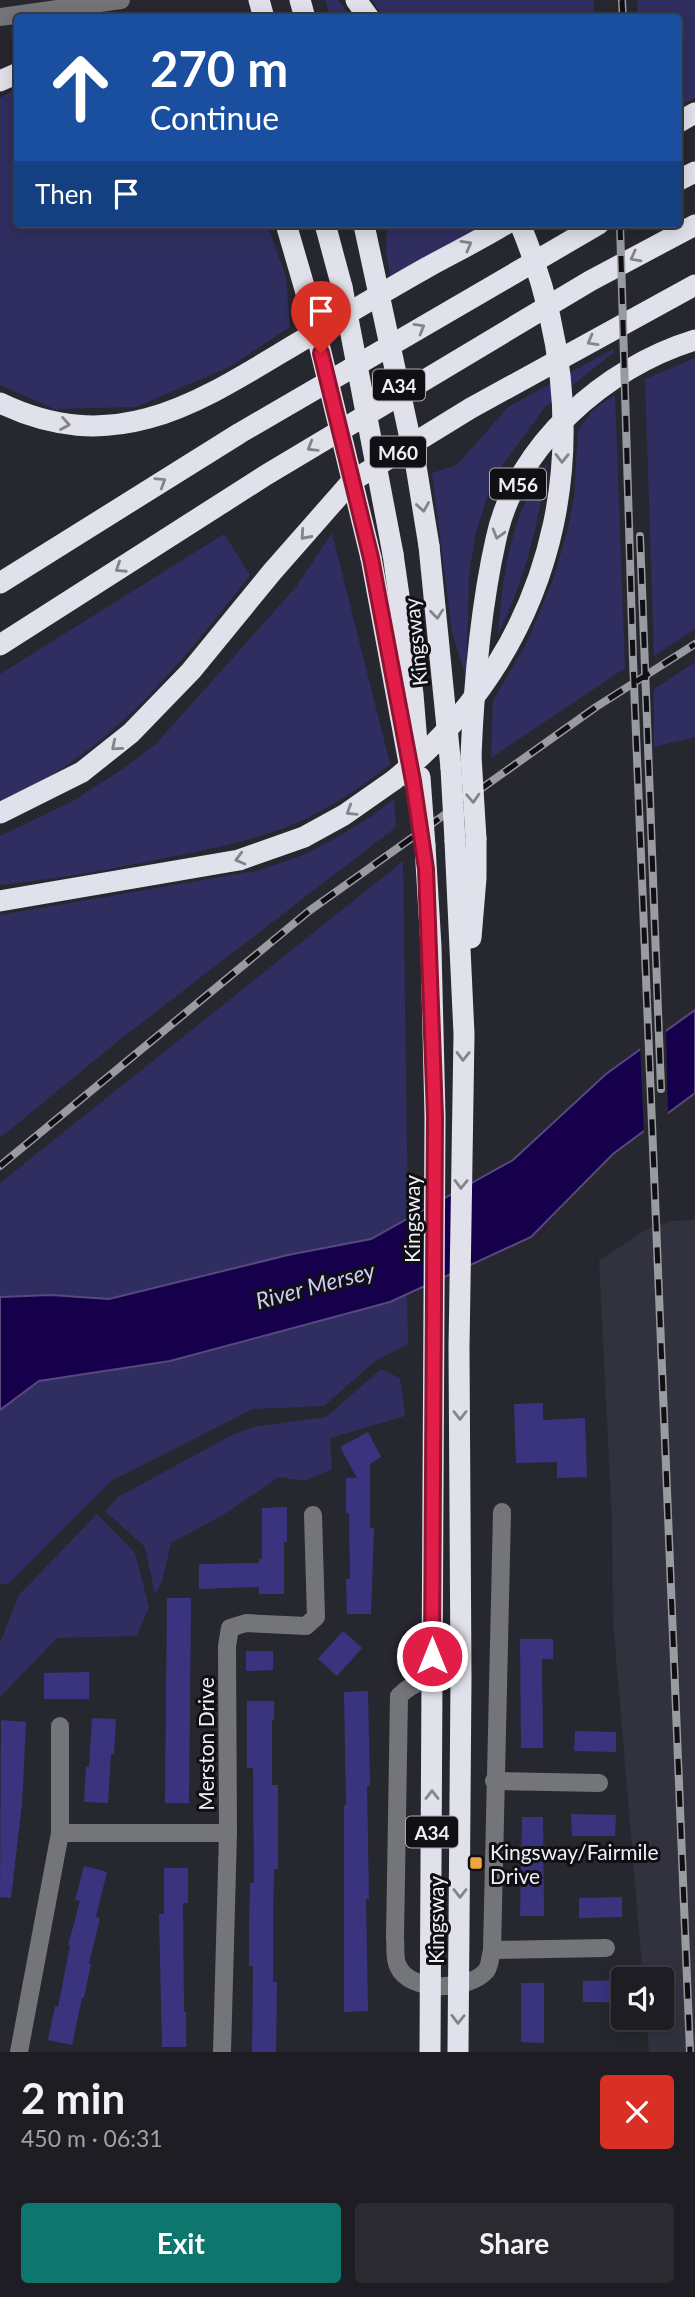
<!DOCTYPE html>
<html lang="en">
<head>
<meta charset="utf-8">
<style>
	body { margin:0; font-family:Lato,sans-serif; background:#2a2a30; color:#f1f3f6; height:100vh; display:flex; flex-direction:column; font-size:26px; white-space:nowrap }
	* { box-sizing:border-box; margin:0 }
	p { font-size:23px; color:#a0a2a6 }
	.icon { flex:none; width:38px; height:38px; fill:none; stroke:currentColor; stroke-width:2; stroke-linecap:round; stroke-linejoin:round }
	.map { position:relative; height:2052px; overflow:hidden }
	.sheet { display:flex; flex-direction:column; background:#1d1d23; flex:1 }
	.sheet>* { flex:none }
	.hud { position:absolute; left:14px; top:14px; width:668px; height:214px; border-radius:7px; box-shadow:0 4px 18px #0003,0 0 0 2px #3b3b41; background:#1a4fa0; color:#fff; overflow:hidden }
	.buttons { position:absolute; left:611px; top:1967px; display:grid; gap:14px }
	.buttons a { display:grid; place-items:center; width:63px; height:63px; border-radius:7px; background:#1d1d23; box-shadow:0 4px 18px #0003,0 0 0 2px #3b3b41; font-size:35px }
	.pin { position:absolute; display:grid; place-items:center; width:60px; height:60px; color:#fff; margin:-72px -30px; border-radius:50% 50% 50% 0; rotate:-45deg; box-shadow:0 0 7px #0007 }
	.pin .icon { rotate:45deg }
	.me { position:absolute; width:77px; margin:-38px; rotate:0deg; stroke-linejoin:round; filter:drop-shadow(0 0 5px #0008) }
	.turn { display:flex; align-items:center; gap:24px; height:147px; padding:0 21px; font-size:32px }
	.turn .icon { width:91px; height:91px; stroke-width:2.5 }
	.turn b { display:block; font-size:49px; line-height:60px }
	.then { display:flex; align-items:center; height:66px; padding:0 21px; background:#0003; gap:14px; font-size:26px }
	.round { display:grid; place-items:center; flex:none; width:74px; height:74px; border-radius:7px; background:#2a2a30 }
	.head { display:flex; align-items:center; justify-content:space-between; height:119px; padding:0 21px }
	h1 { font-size:42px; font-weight:700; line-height:52px }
	.action { display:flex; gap:14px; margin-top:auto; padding:14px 21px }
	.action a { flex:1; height:80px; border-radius:7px; background:#0f766e; color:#fff; font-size:28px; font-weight:700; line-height:80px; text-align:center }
	.action a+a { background:#2a2a30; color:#f1f3f6 }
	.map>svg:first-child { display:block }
</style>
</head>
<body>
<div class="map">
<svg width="695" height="2052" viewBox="0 0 695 2052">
	<rect width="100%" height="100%" fill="#27272f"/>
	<path fill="#32323f" d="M695,1220V2052H649L646,2018H662V1979H643L613,1621L612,1520L599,1261L647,1229L671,1221Z"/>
	<g fill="#302e60">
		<path d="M325,0H338L351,17H331Z"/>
		<path d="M372,0H594V17H384Z"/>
		<path d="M638,0H695V98L679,106V18L636,17Z"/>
		<path d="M17,88L18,224H267L286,277L290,327L231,366L136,407L54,409L0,385V98Z"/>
		<path d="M387,224H486L391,279L386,252Z"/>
		<path d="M613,349V353L545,407L493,478L475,536L469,576L466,677L452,632L432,473L457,465L508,407Z"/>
		<path d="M695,358V629L654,656L645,379Z"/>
		<path d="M615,395L625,668L491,758L493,701L527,642L553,580L567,532L574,498L578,430L594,409Z"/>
		<path d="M547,463C539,523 525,579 498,634C503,573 511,514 547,463Z"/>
		<path d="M332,533L390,764C359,789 326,811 289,826C251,841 210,849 170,857C113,869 57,879 0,885V836L73,801L118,772L155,745L296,587Z"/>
		<path d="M224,534L250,575C181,663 108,757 0,801V674Z"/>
		<path d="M695,662V737L654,747V689Z"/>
		<path d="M394,799L396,827L118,1041L0,1138V915L260,870L303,855L332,840L369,818Z"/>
		<path d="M403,861L408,1218L371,1239L288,1255L109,1299L51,1295L0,1297V1183Z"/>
		<path d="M407,1294L408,1344L375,1361L324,1406L253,1409L111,1481L7,1585L0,1583V1410L39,1381L170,1361L390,1302Z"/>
		<path d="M381,1369L400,1378L405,1416L330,1438L332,1469L305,1481L279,1477L223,1515L171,1543L163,1578L155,1595L145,1547L105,1511L118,1497L234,1434L253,1427L326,1417Z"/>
		<path d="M97,1514L135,1553L149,1607L137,1636L57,1638L0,1697V1643L19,1595Z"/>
	</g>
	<path fill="#16004c" stroke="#57487f" stroke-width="2" d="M695,1010V1093L613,1154L531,1237L390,1302L170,1361L39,1381L0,1410V1297L51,1295L109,1299L288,1255L371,1239L513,1160L606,1074Z"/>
	<path fill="#27272f" d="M666,1027L668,1117L644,1135L640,1045Z"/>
	<g fill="#3a347f">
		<path d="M543,1403V1420L585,1418L587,1477L557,1478V1462L516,1463L514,1404Z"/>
		<path d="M368,1432L381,1457L370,1464V1528H374L371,1614H347L346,1579H350L349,1513H346V1478H357L340,1447Z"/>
		<path d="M287,1507V1542H284V1594H259V1587L199,1589V1564L259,1563V1559H262V1508Z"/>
		<path d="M167,1598H191L189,1803H165Z"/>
		<path d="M343,1631L362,1648L337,1676L318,1659Z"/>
		<path d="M520,1639H553V1659H542L543,1748H521Z"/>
		<path d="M246,1651H273V1670L246,1671Z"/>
		<path d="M89,1672V1699H44V1673Z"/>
		<path d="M368,1691L370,1786H367L369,1899H366L368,2011L344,2012V1805H346L344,1692Z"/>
		<path d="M247,1701H274V1720H272V1785H278V1869H274L273,1918V1982H277L276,2052H252L253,1966H249V1931L250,1883H254L253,1768H247Z"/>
		<path d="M92,1718L116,1719L114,1754H111L108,1803L84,1802L86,1767H89Z"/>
		<path d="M1,1720L26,1722L22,1804L11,1898L0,1897Z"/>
		<path d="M575,1731L616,1732V1752L574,1751Z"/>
		<path d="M571,1814L616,1815L615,1836H572Z"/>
		<path d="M522,1817H543L544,1916H520Z"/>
		<path d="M84,1866L107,1872L96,1917L100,1918L89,1964H91L84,1998H82L72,2045L48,2040L55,2006L58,2007L70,1946H68L80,1901L75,1900Z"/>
		<path d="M164,1868H188V1903H183L184,2012H186V2047H162L159,1914H164Z"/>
		<path d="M622,1897V1917L579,1918V1898Z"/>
		<path d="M623,1980V2002H583V1981Z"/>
		<path d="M521,1983H544V2043L521,2042Z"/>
	</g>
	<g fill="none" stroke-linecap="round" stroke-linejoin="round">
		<g stroke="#747579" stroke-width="18">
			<path d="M0,17L121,0"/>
			<path d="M461,1678C435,1678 418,1677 399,1696L395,1938C396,1946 394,1959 398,1966C409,1993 469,1991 486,1971C490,1966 490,1957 492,1950L502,1512"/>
			<path d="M494,1781L599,1783"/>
			<path d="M60,1833H228"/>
			<path d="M492,1950L606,1948"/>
			<path d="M19,2052L60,1833V1726"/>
			<path d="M222,2052L228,1833L227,1646L230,1628L246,1623L306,1626L316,1617L313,1515"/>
		</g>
		<g stroke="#e1e1eb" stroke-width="21">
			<path d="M259,0L264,18"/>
			<path d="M300,0L305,18"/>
			<path d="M356,0L369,18"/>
			<path d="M0,81L18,73"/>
			<path d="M679,122L695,113"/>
			<path d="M679,180L695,172"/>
			<path d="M286,224L309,303"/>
			<path d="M325,224L342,287"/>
			<path d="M0,403C129,465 217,388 325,327C359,307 392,287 426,268C453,253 480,240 506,224"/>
			<path d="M429,546L451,768"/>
			<path d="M393,554L413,694L417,743"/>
			<path d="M371,558L412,779"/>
			<path d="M0,583L240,433L599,224"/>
			<path d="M0,645L266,475L590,281L695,225"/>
			<path d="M471,756C474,683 480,610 496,539C516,445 606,367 695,340"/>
			<path d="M0,813L82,772L131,733L191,671L272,572L352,481L471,408L695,285"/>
			<path d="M455,841L464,1034L459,1347L461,1678L458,2052"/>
			<path d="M425,846L431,947L435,1116L430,2052"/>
			<path d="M0,901L239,860L304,837L344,815L394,780"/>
			<path d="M471,938L476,878V839"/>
		</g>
		<g stroke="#9a9ba1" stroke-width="8">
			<g id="rail">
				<path d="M622,0L623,18"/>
				<path d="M620,224L633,660L690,2052"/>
				<path d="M640,536L661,1089"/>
				<path d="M0,1166L309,911L596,707L695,644"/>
			</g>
		</g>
		<use href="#rail" stroke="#101014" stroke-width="5" stroke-dasharray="16" stroke-linecap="butt"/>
		<g stroke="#e1e1eb" stroke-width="21">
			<path d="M364,225L416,466L429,546"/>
			<path d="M342,287L393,554"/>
			<path d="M309,303L371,558"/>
			<path d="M471,756L476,839"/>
			<path d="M451,768L455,841"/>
			<path d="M420,777L425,846"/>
			<path d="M394,780C567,638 604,426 520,224"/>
		</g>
	</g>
	<defs><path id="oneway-chevron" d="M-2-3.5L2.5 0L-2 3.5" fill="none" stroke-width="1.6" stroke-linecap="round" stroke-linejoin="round" transform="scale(1.75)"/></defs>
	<g stroke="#83838a">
		<use href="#oneway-chevron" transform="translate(467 245) rotate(-29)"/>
		<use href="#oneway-chevron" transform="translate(635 257) rotate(152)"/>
		<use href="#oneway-chevron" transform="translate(420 328) rotate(-30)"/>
		<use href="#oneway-chevron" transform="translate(592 341) rotate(151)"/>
		<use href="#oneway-chevron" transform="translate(65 424) rotate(9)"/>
		<use href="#oneway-chevron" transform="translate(312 447) rotate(149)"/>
		<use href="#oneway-chevron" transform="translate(562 458) rotate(91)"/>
		<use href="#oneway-chevron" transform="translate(161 482) rotate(-32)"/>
		<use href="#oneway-chevron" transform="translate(423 507) rotate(81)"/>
		<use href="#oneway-chevron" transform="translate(498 534) rotate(106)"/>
		<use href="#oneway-chevron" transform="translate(305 535) rotate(132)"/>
		<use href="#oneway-chevron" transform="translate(120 568) rotate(147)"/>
		<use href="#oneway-chevron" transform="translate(437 614) rotate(84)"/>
		<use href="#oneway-chevron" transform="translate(116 746) rotate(140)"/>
		<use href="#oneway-chevron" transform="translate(473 798) rotate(87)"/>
		<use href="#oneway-chevron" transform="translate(351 811) rotate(148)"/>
		<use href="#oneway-chevron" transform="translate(240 859) rotate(165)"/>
		<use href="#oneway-chevron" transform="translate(463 1056) rotate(91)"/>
		<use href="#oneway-chevron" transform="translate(461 1184) rotate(91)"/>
		<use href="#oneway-chevron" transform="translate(460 1415) rotate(90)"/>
		<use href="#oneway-chevron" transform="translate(432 1795) rotate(-90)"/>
		<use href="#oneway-chevron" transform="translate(460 1893) rotate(90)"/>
		<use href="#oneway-chevron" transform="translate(458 2019) rotate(91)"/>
	</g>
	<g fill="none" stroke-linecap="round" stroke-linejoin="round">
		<g stroke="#92132f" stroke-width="18">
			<path id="route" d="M321,353L371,558L413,781L426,869L435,1116L432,1656"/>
		</g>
		<use href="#route" stroke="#e11d48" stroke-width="12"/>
	</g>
	<rect fill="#efa73d" stroke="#101014" stroke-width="2.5" x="469" y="1856" width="14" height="14" rx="3.5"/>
	<g text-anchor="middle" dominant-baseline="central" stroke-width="6" stroke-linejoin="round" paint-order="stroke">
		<g fill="#101014" stroke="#acadb2" stroke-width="2">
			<rect x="373" y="369.5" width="52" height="31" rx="5"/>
			<rect x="370" y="436.5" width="56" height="31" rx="5"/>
			<rect x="490" y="468.5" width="56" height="31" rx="5"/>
			<rect x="406" y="1816.5" width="52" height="31" rx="5"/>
		</g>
		<g font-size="19" font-weight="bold" fill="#eff0f5">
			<text x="399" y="385">A34</text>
			<text x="398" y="452">M60</text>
			<text x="518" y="484">M56</text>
			<text x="432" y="1832">A34</text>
		</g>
		<g font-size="21" fill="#eff0f5" stroke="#101014">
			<text transform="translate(415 642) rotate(-96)">Kingsway</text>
			<text transform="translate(411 1219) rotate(-90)">Kingsway</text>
			<text transform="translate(205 1744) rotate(-90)">Merston Drive</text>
			<text transform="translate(435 1920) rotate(-90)">Kingsway</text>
		</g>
		<g font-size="21" fill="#eff0f5" stroke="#101014" text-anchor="start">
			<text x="490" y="1851">Kingsway/Fairmile<tspan x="490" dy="24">Drive</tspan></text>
		</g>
		<g font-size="23" font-style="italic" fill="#cbcdfa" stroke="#101014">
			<text transform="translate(315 1285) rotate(-15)">River Mersey</text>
		</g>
	</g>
</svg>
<div class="buttons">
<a><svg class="icon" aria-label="sound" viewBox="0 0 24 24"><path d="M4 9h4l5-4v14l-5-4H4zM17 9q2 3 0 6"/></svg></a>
</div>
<div class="pin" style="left:321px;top:353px;background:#d93025"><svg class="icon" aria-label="arrive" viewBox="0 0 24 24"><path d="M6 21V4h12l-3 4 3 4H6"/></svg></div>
<svg class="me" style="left:432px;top:1656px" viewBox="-20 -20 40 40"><circle r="17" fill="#e11d48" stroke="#fff" stroke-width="3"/><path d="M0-11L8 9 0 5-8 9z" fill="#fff"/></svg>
<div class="hud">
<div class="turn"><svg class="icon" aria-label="ahead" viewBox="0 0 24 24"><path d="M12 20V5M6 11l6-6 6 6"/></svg><div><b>270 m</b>Continue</div></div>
<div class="then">Then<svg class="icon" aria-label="arrive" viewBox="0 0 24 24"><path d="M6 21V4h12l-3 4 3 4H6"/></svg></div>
</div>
</div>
<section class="sheet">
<div class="head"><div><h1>2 min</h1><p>450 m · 06:31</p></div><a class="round" style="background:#d93025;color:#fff"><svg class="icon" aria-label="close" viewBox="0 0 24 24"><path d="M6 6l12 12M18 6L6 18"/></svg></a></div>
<div class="action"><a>Exit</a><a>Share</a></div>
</section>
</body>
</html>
